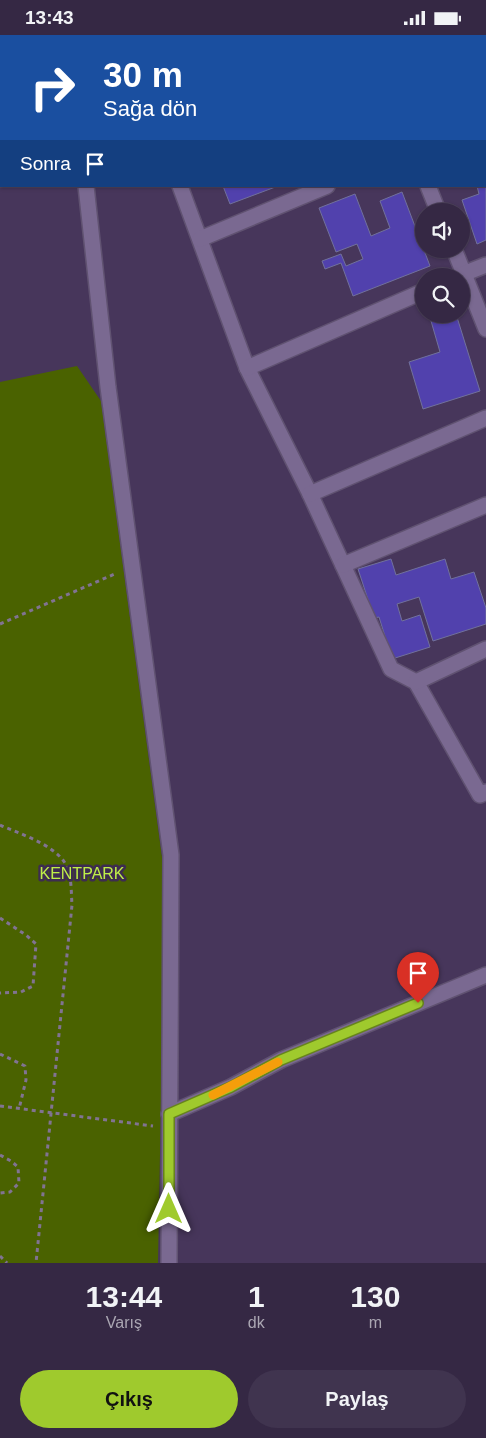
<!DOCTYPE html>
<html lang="tr">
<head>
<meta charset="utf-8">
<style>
	body { margin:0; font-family:Helvetica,sans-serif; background:#40344f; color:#f1f3f6; height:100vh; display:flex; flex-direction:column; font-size:19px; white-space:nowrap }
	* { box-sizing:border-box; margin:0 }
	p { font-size:16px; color:#aaa6b2 }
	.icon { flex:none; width:28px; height:28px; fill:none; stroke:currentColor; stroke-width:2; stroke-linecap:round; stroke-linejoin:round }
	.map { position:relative; height:1228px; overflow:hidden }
	.side { display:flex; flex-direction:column; background:#352844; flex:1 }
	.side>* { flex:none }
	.hud { position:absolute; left:0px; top:0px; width:486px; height:152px; box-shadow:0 1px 4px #0004,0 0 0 1px #4f445d; background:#1a4fa0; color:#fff; overflow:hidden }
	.tools { position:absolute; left:415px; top:168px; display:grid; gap:10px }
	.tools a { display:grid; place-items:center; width:55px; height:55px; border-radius:50%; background:#352844; box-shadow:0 1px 4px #0004,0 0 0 1px #4f445d; font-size:25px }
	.pin { position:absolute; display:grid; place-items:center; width:42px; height:42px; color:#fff; margin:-51px -21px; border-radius:50% 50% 50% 0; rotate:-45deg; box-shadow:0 0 5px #0007 }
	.pin .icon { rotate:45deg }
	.me { position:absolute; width:55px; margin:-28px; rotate:0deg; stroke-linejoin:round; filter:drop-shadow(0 0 4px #0008) }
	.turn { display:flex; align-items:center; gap:18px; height:105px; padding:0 20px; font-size:22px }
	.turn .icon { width:65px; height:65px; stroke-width:2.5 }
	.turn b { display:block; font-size:35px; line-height:42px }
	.then { display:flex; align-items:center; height:48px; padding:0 20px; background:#0003; gap:10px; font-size:19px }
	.eta { display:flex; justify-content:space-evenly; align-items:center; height:85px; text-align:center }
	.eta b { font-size:30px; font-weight:600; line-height:35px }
	.primary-button { display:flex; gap:10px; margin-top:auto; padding:10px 20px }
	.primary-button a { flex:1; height:58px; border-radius:30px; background:#9fca2d; color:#111; font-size:20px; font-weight:600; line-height:58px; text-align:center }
	.primary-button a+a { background:#40344f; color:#f1f3f6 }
	.status { display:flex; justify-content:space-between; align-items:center; height:35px; padding:0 25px; background:#352844; direction:ltr }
	.status svg { height:14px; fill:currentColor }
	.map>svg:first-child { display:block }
</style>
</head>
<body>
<div class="status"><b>13:43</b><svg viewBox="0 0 49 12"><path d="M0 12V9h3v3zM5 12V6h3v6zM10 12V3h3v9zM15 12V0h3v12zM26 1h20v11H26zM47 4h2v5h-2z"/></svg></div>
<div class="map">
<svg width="486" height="1228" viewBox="0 0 486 1228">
	<rect width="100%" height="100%" fill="#47365b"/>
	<path fill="#4a6200" d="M77,331L101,366L165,845L158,1228H0V347Z"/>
	<g fill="#5141ad" stroke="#71719c">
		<rect x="395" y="0" width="89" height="1"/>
		<path d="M485,4L486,7L485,61Z"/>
		<path d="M486,106V205L477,209L462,165L479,159L477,151H485Z"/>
		<path d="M223,151H278L230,169Z"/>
		<path d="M402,157L430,231L353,261L341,228L325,234L322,226L341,219L346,231L363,224L357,209L336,217L319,173L355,159L371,201L390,193L380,166Z"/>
		<path d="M429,279H456L480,356L423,374L409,327L440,317Z"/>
		<path d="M391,524L396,540L445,524L451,544L474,537L486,573V589L433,606L419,562L397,569L402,586L420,580L430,612L392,624L379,582L374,583L358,534Z"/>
	</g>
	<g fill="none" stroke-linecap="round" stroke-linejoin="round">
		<g stroke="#605271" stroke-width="18">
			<g id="minor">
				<path d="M366,0L367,1"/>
				<path d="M39,1V0"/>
				<path d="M112,1V0"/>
				<path d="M263,1L268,0"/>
				<path d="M0,61H1"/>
				<path d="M485,88L486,87"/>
				<path d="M86,151L108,352L171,820L169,1228"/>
				<path d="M180,151L247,333L310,459L391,634L416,647L480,760L486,757"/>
				<path d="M428,151L438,176"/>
				<path d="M200,204L327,151"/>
				<path d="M454,214L486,294"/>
				<path d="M458,241L486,230"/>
				<path d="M247,333L424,256"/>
				<path d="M310,459L486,383"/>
				<path d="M343,530L486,470"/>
				<path d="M416,647L486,614"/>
				<path d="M169,1079L231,1052L281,1025L486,940"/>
			</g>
		</g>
		<g stroke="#817392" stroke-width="3" stroke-dasharray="4 4" stroke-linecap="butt">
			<path d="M0,589L117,538"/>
			<path d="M0,790C20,799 53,809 65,828C72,840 71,856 72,870L36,1228"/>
			<path d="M0,883L26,900L36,909L33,951L21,957L0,958"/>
			<path d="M0,1019L25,1031L26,1045L19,1074"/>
			<path d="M0,1071L153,1091"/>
			<path d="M0,1120L11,1126L18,1132L19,1148L10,1157L0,1158"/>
			<path d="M0,1221L7,1228"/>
		</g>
		<use href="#minor" stroke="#7a6991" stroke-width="15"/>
	</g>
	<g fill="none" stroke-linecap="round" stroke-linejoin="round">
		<g stroke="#67831d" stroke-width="12">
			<path id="route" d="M169,1174V1079L231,1052L281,1025L418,968"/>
		</g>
		<use href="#route" stroke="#9fca2d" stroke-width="9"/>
		<path stroke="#f59e0b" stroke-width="9" d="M213,1060L278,1027"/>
	</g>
	<g text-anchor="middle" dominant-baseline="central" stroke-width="5" stroke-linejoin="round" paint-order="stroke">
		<g font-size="16" fill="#bfef48" stroke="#3d2c50">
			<text x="82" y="838">KENTPARK</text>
		</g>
	</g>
</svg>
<div class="tools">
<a><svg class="icon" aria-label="sound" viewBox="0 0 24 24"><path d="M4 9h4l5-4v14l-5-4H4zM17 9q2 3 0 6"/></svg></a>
<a><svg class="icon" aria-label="search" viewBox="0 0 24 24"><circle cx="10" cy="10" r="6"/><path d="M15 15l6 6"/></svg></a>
</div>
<div class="pin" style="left:418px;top:968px;background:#d93025"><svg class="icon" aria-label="arrive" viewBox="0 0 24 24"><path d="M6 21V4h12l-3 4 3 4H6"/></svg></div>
<svg class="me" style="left:169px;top:1174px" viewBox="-20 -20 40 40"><path d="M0-17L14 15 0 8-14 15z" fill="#9fca2d" stroke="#fff" stroke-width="4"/></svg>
<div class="hud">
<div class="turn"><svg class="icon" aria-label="right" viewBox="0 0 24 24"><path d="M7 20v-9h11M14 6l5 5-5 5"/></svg><div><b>30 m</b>Sağa dön</div></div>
<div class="then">Sonra<svg class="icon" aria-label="arrive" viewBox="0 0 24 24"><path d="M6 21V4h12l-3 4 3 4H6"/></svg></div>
</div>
</div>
<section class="side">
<div class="eta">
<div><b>13:44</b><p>Varış</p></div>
<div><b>1</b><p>dk</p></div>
<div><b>130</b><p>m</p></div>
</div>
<div class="primary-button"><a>Çıkış</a><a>Paylaş</a></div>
</section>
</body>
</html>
